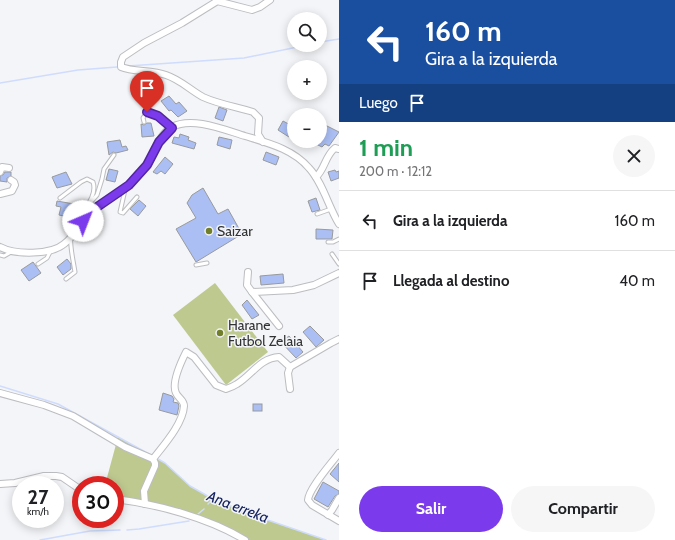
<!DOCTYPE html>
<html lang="es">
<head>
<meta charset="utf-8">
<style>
	body { margin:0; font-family:Cabin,sans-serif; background:#f6f6f6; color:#202124; height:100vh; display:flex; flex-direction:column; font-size:15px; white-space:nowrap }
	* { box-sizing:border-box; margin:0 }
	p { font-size:13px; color:#757577 }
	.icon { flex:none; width:22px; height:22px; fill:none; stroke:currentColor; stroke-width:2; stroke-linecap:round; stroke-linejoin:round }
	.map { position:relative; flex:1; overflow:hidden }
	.sheet { display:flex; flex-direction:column; background:#fff; width:336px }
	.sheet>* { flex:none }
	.banner { background:#1a4fa0; color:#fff; overflow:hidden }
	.controls { position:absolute; left:287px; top:12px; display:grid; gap:8px }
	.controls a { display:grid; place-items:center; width:40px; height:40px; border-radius:50%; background:#fff; box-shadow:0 2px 10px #0003; font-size:20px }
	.speed { position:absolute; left:12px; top:476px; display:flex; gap:8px; font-size:20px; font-weight:700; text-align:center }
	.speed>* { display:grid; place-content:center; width:52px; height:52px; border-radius:50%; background:#fff; box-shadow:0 2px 10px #0003; line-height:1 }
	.speed small { font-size:10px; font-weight:400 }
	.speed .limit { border:6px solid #d22; background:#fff; color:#111 }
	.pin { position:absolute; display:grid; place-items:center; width:34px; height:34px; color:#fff; margin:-41px -17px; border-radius:50% 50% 50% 0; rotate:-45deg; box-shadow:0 0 4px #0007 }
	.pin .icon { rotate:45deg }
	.me { position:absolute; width:44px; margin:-22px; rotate:44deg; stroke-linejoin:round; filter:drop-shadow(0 0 3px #0008) }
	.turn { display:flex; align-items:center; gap:14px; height:84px; padding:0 20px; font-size:18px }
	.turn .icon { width:52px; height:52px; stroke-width:2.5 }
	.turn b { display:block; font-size:28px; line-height:34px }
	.then { display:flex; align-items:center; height:38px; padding:0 20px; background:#0003; gap:8px; font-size:15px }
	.round { display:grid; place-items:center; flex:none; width:42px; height:42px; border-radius:21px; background:#f6f6f6 }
	.head { display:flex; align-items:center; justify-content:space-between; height:68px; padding:0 20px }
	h1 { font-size:24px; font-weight:700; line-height:30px; color:#1e9e55 }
	.cta { display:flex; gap:8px; margin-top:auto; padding:8px 20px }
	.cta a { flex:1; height:46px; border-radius:24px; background:#7c3aed; color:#fff; font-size:16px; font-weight:700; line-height:46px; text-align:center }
	.cta a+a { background:#f6f6f6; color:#202124 }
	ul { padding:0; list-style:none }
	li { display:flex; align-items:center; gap:12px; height:60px; padding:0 20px; border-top:1px solid #e0e0e0 }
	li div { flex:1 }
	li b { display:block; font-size:15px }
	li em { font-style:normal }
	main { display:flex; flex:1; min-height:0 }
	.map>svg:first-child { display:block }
</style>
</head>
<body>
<main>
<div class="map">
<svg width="339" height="540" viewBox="0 0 339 540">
	<rect width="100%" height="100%" fill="#f4f5f8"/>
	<g fill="#bec990">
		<path d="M215,283L268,352L226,385L173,315Z"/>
		<path d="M118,437L165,463L190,486L213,499L256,516L326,540H245L201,519L115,499V485H105Z"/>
	</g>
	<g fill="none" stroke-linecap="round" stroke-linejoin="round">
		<g stroke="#cfdcfd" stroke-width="1.5">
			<path d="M320,42L339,39"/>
			<path d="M128,66L244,58L307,45"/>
			<path d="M0,83L78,70L117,67"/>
			<path d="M0,386L58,404L149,454"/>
			<path d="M158,459L165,463L190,486L213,499L256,516L326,540"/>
			<path d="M208,504L212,500"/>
			<path d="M198,514L204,509"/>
			<path d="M127,530L139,529L189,521"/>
			<path d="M40,540L90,531L120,530"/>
		</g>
	</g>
	<g fill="#abbff5" stroke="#989a9c">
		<path d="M169,96L176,104L179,102L187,111L178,117L171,110L169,111L161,101Z"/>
		<path d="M219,107L227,110L223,121L215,118Z"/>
		<path d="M283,121L294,127L289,137L278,130Z"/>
		<path d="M147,123H151L154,136L142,137L141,124L144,125Z"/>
		<path d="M325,125L339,132L329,146L325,144L322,147L316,144L320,141V131Z"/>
		<path d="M180,134L189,137L188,140L196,143L194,149L172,143L174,137L179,138Z"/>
		<path d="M219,137L232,140L230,149L217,145Z"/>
		<path d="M120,140L122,147L126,146L128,150L116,153L113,152L109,155L107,142Z"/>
		<path d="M266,152L279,157L276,165L263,160Z"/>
		<path d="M165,157L173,164L165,174L161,171L157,174L153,172Z"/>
		<path d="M109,169L118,171L115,182L106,180Z"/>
		<path d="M335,170L336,172L339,171V178L331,181L328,172Z"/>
		<path d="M5,172H11V176L7,178V182L0,181V176L3,175Z"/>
		<path d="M66,172L72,184L57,188L52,177Z"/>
		<path d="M203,188L218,214L228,209L242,234L196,262L176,229L196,218L187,203L192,195Z"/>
		<path d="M316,198L320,210L312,212L308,201Z"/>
		<path d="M139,200L146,206L138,216L130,209Z"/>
		<path d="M57,201L74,204L72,218L59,215L61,207L56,206Z"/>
		<path d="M316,229L333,230L332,239H316Z"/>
		<path d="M67,259L71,264V269L63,275L57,267Z"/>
		<path d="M33,262L41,273L29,281L21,270Z"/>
		<path d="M283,274L284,283L261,285L260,276Z"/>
		<path d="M247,300L259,315L252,319L242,305Z"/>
		<path d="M310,326L324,340L316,347L303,332Z"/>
		<path d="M289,336L303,352L296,358L281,342Z"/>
		<path d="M163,393L172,396L174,399L173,402L178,403L179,406L177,415L159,410Z"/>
		<rect x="253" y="404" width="9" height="7"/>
		<path d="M339,463V482L330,474Z"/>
		<path d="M323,482L339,491V494L335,496L328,507L314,499Z"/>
	</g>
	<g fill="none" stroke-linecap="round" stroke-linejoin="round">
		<g stroke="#bcbdc0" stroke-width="5">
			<g id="lane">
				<path d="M144,122L143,118L147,112L158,116L172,127"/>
				<path d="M125,190L120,212L123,213L137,197"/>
				<path d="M60,198L81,182L87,179L93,182C99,200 75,215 71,232C69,244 73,259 75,272L66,279"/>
				<path d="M89,204L97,195L102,179L104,169L114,155"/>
				<path d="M317,214L331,209"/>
				<path d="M328,242H333L339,239"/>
				<path d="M332,254L339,264"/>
				<path d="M0,255L4,256L11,252"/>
				<path d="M38,264L47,258L51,250"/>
				<path d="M196,265L207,263"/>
			</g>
		</g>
		<g stroke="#bcbdc0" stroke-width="8">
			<g id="street">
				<path d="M219,0L182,23L144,43L123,57L121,62V67C133,72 152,70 166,75C181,80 190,90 203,97C218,104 237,107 253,112L259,118L258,134L263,142"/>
				<path d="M217,1L252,10L260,7L270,0"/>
				<path d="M0,172L2,167L9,168"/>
				<path d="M316,177C325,169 325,156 335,148L339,149"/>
				<path d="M0,194L12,191L15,185L14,182L11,180"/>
				<path d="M0,247C15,255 51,255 64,244C75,236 85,218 96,208C104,201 115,196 124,189C132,183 140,173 147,165C155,153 158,135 172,127C192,116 225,130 245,136C268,143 293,149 309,168C323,183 328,206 339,224"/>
				<path d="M248,272L247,285L252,292L293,290L314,285L339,273"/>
				<path d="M252,292L279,326"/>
				<path d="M290,389L288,373L290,367L331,343L339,339"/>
				<path d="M0,393L44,405L73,416L125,447L153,459L155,463V466L144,491L145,504"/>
				<path d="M339,453C331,464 309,488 308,500L312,505L339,521"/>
				<path d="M153,459C163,446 183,424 184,406C184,400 178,398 176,393C171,383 181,362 186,352L194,357L216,385L226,389C229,388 234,386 237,384C252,375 260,358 279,357L290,367"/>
				<path d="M0,484L15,483L44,476H56L62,477L81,490"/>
				<path d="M115,499C157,504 209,518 245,540"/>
				<path d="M328,515L332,510L339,498"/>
			</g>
		</g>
		<use href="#lane" stroke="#fff" stroke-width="3"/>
		<use href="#street" stroke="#fff" stroke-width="6"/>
	</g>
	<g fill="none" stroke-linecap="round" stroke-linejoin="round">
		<g stroke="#51269a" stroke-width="10">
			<path id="route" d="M83,221L97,207L129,185L147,165L159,142L172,128L158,116L147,112"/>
		</g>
		<use href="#route" stroke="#7c3aed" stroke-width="7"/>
	</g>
	<g fill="#717e2a" stroke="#f4f5f8" stroke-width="1.5">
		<circle cx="209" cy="231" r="4"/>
		<circle cx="220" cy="333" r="4"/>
	</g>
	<g text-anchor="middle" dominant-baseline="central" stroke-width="3" stroke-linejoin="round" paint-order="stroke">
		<g font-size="14" fill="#313233" stroke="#f4f5f8" text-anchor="start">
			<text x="217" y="231">Saizar</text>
			<text x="228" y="325">Harane<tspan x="228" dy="16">Futbol Zelaia</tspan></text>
		</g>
		<g font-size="15" font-style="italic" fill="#162461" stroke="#f4f5f8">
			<text transform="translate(238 507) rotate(21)">Ana erreka</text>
		</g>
	</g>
</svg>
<div class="controls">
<a><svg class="icon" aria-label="search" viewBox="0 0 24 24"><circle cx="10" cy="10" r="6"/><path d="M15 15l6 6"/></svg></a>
<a>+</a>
<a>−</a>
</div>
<div class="speed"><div>27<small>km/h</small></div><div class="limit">30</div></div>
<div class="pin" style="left:147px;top:112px;background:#d93025"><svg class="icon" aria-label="arrive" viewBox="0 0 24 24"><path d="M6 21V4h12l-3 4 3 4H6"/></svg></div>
<svg class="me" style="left:83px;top:221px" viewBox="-20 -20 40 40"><circle r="19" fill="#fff"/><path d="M0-13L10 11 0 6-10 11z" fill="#7c3aed"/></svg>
</div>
<section class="sheet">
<div class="banner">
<div class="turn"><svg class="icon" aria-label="left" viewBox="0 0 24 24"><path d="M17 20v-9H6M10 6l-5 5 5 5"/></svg><div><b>160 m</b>Gira a la izquierda</div></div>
<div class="then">Luego<svg class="icon" aria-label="arrive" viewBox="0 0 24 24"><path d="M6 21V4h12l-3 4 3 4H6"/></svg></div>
</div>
<div class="head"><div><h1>1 min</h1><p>200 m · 12:12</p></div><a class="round"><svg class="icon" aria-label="close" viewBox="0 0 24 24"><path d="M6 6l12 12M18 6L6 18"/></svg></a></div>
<ul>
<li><svg class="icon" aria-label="left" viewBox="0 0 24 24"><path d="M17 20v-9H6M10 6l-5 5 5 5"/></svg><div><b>Gira a la izquierda</b></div><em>160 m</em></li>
<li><svg class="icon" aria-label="arrive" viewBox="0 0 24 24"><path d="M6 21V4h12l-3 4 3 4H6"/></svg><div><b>Llegada al destino</b></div><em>40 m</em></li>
</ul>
<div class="cta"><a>Salir</a><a>Compartir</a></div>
</section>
</main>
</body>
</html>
